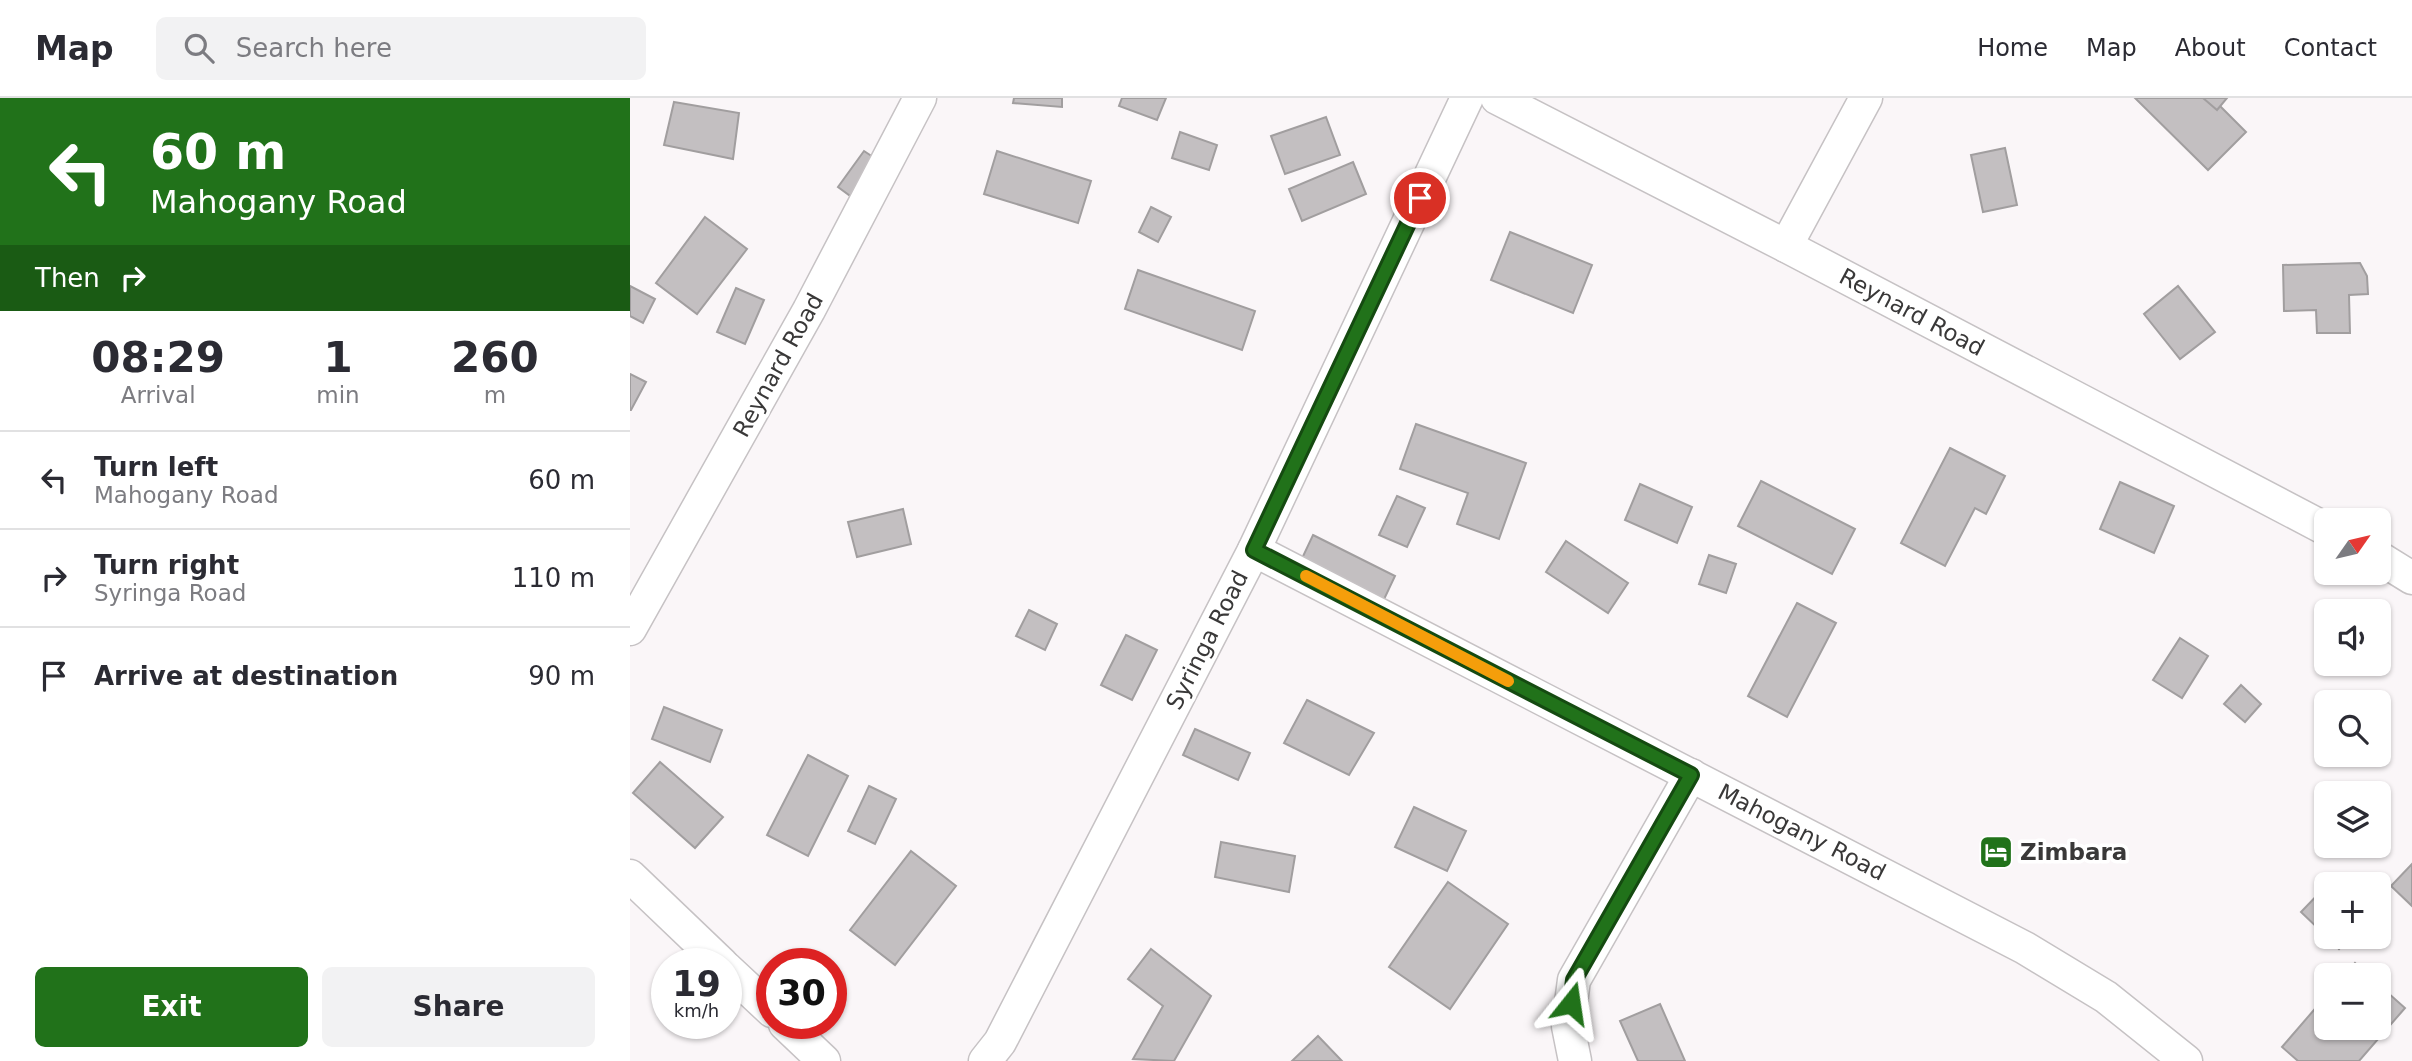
<!DOCTYPE html>
<html lang="en">
<head>
<meta charset="utf-8">
<style>
	body { margin:0; font-family:"DejaVu Sans",sans-serif; background:#f2f2f3; color:#2b2b33; height:100vh; display:flex; flex-direction:column; font-size:26px; white-space:nowrap }
	* { box-sizing:border-box; margin:0 }
	p { font-size:23px; color:#7c7c81 }
	.icon { flex:none; width:38px; height:38px; fill:none; stroke:currentColor; stroke-width:2; stroke-linecap:round; stroke-linejoin:round }
	.map { position:relative; flex:1; overflow:hidden }
	.side { display:flex; flex-direction:column; background:#fff; width:630px }
	.side>* { flex:none }
	.top-card { background:#21721a; color:#fff; overflow:hidden }
	.needle { width:46px; rotate:56deg }
	.controls { position:absolute; left:1684px; top:410px; display:grid; gap:14px }
	.controls a { display:grid; place-items:center; width:77px; height:77px; border-radius:10px; background:#fff; box-shadow:0 2px 5px #0004; font-size:35px }
	.speed { position:absolute; left:21px; top:850px; display:flex; gap:14px; font-size:35px; font-weight:700; text-align:center }
	.speed>* { display:grid; place-content:center; width:91px; height:91px; border-radius:50%; background:#fff; box-shadow:0 2px 5px #0004; line-height:1 }
	.speed small { font-size:18px; font-weight:400 }
	.speed .limit { border:10px solid #d22; background:#fff; color:#111 }
	.pin { position:absolute; display:grid; place-items:center; width:60px; height:60px; color:#fff; margin:-30px; border:4px solid #fff; border-radius:50%; box-shadow:0 2px 7px #0007 }
	.me { position:absolute; width:77px; margin:-38px; rotate:15deg; stroke-linejoin:round; filter:drop-shadow(0 0 5px #0008) }
	.turn { display:flex; align-items:center; gap:24px; height:147px; padding:0 35px; font-size:32px }
	.turn .icon { width:91px; height:91px; stroke-width:2.5 }
	.turn b { display:block; font-size:49px; line-height:60px }
	.then { display:flex; align-items:center; height:66px; padding:0 35px; background:#0003; gap:14px; font-size:26px }
	.eta { display:flex; justify-content:space-evenly; align-items:center; height:119px; text-align:center }
	.eta b { font-size:42px; font-weight:600; line-height:49px }
	.action { display:flex; gap:14px; margin-top:auto; padding:14px 35px }
	.action a { flex:1; height:80px; border-radius:10px; background:#21721a; color:#fff; font-size:28px; font-weight:600; line-height:80px; text-align:center }
	.action a+a { background:#f2f2f3; color:#2b2b33 }
	ul { padding:0; list-style:none }
	li { display:flex; align-items:center; gap:21px; height:98px; padding:0 35px; border-top:2px solid #e1e1e2 }
	li div { flex:1 }
	li b { display:block; font-size:26px }
	li em { font-style:normal }
	header { display:flex; align-items:center; gap:42px; box-sizing:border-box; height:98px; padding:0 35px; background:#fff; border-bottom:2px solid #e1e1e2 }
	header strong { font-size:33px }
	nav { display:flex; gap:38px; margin-inline-start:auto; font-size:24px }
	.search { width:490px; height:63px; background:#f2f2f3; display:flex; align-items:center; gap:18px; box-sizing:border-box; padding:0 24px; border-radius:10px; color:#7c7c81; font-size:26px }
	main { display:flex; flex:1; min-height:0 }
	.map>svg:first-child { display:block }
</style>
</head>
<body>
<header>
<strong>Map</strong>
<div class="search"><svg class="icon" aria-label="search" viewBox="0 0 24 24"><circle cx="10" cy="10" r="6"/><path d="M15 15l6 6"/></svg>Search here</div>
<nav><a>Home</a><a>Map</a><a>About</a><a>Contact</a></nav>
</header>
<main>
<section class="side">
<div class="top-card">
<div class="turn"><svg class="icon" aria-label="left" viewBox="0 0 24 24"><path d="M17 20v-9H6M10 6l-5 5 5 5"/></svg><div><b>60 m</b>Mahogany Road</div></div>
<div class="then">Then<svg class="icon" aria-label="right" viewBox="0 0 24 24"><path d="M7 20v-9h11M14 6l5 5-5 5"/></svg></div>
</div>
<div class="eta">
<div><b>08:29</b><p>Arrival</p></div>
<div><b>1</b><p>min</p></div>
<div><b>260</b><p>m</p></div>
</div>
<ul>
<li><svg class="icon" aria-label="left" viewBox="0 0 24 24"><path d="M17 20v-9H6M10 6l-5 5 5 5"/></svg><div><b>Turn left</b><p>Mahogany Road</p></div><em>60 m</em></li>
<li><svg class="icon" aria-label="right" viewBox="0 0 24 24"><path d="M7 20v-9h11M14 6l5 5-5 5"/></svg><div><b>Turn right</b><p>Syringa Road</p></div><em>110 m</em></li>
<li><svg class="icon" aria-label="arrive" viewBox="0 0 24 24"><path d="M6 21V4h12l-3 4 3 4H6"/></svg><div><b>Arrive at destination</b></div><em>90 m</em></li>
</ul>
<div class="action"><a>Exit</a><a>Share</a></div>
</section>
<div class="map">
<svg width="1782" height="963" viewBox="0 0 1782 963">
	<rect width="100%" height="100%" fill="#faf6f8"/>
	<g fill="#c3bfc1" stroke="#a19e9f" stroke-width="2">
		<path d="M384,0H432V9L383,5Z"/>
		<path d="M492,0H536L527,22L489,8Z"/>
		<path d="M1505,0H1582L1616,34L1578,72Z"/>
		<path d="M1573,0H1597L1587,12Z"/>
		<path d="M44,4L109,15L103,61L34,47Z"/>
		<path d="M696,19L710,57L655,76L641,38Z"/>
		<path d="M550,34L587,47L579,72L542,60Z"/>
		<path d="M1375,50L1387,107L1353,114L1341,57Z"/>
		<path d="M234,53L249,63L223,100L208,89Z"/>
		<path d="M367,53L461,83L448,125L354,96Z"/>
		<path d="M723,64L736,96L672,123L659,91Z"/>
		<path d="M521,109L541,119L528,144L509,134Z"/>
		<path d="M75,119L117,151L67,216L26,185Z"/>
		<path d="M880,134L962,167L943,215L861,182Z"/>
		<path d="M1730,165L1737,178L1738,196L1719,197L1720,235H1687L1686,212L1654,213L1653,167Z"/>
		<path d="M508,172L625,213L612,252L495,211Z"/>
		<path d="M0,188L25,201L13,225L0,218Z"/>
		<path d="M1548,188L1585,234L1550,261L1514,216Z"/>
		<path d="M106,190L134,202L115,246L87,234Z"/>
		<path d="M0,276L16,284L1,312H0Z"/>
		<path d="M786,326L896,365L869,441L827,426L838,395L770,371Z"/>
		<path d="M1320,350L1375,378L1356,416L1345,410L1315,468L1271,445Z"/>
		<path d="M1131,383L1225,431L1202,476L1108,428Z"/>
		<path d="M1490,384L1544,408L1524,455L1470,431Z"/>
		<path d="M1010,386L1062,409L1047,445L995,422Z"/>
		<path d="M767,398L795,410L777,449L749,437Z"/>
		<path d="M273,411L281,446L227,459L218,424Z"/>
		<path d="M683,437L765,478L749,512L667,471Z"/>
		<path d="M936,443L998,485L978,515L916,474Z"/>
		<path d="M1079,457L1106,466L1096,495L1069,486Z"/>
		<path d="M1167,505L1206,525L1157,619L1118,598Z"/>
		<path d="M399,512L427,526L415,552L386,538Z"/>
		<path d="M496,537L527,552L502,602L471,587Z"/>
		<path d="M1550,540L1578,558L1552,600L1523,582Z"/>
		<path d="M1611,587L1631,606L1615,624L1594,606Z"/>
		<path d="M677,602L744,635L719,677L654,645Z"/>
		<path d="M34,609L92,632L80,664L22,641Z"/>
		<path d="M565,631L620,655L608,682L553,657Z"/>
		<path d="M178,657L218,678L178,758L137,737Z"/>
		<path d="M30,664L93,719L65,750L3,695Z"/>
		<path d="M239,688L266,701L245,746L218,733Z"/>
		<path d="M784,709L836,733L817,773L765,749Z"/>
		<path d="M591,744L665,758L659,794L585,779Z"/>
		<path d="M281,753L326,788L265,867L220,832Z"/>
		<path d="M1782,766V808L1761,788Z"/>
		<path d="M818,784L878,826L820,911L759,869Z"/>
		<path d="M1696,788V838L1671,814Z"/>
		<path d="M1696,838H1721L1709,851Z"/>
		<path d="M521,851L581,898L544,963L503,961L533,908L498,881Z"/>
		<path d="M1725,865L1738,877H1715Z"/>
		<path d="M1748,886L1775,910L1729,963H1668L1652,949L1696,898V929H1748Z"/>
		<path d="M1030,906L1055,963H1008L990,923Z"/>
		<path d="M688,938L712,963H662Z"/>
	</g>
	<g fill="none" stroke-linecap="round" stroke-linejoin="round">
		<g stroke="#c6c2c4" stroke-width="35">
			<g id="street">
				<path d="M867,0L1156,148L1696,431"/>
				<path d="M1156,148L1236,0"/>
				<path d="M624,452L1395,850L1476,899L1556,963"/>
				<path d="M1748,459L1782,480"/>
				<path d="M0,531L179,212L290,0"/>
				<path d="M0,778L92,866"/>
				<path d="M96,870L142,913"/>
				<path d="M155,926L194,963"/>
				<path d="M355,963L370,944L624,452L837,0"/>
				<path d="M945,963L938,928L944,882L1061,677"/>
			</g>
		</g>
		<use href="#street" stroke="#fff" stroke-width="32"/>
	</g>
	<g fill="none" stroke-linecap="round" stroke-linejoin="round">
		<g stroke="#154a11" stroke-width="18">
			<path id="route" d="M790,100L624,452L1061,677L944,882L941,905"/>
		</g>
		<use href="#route" stroke="#21721a" stroke-width="12"/>
		<path stroke="#f59e0b" stroke-width="12" d="M676,478L878,583"/>
	</g>
	<defs>
		<g id="hotel-square" transform="scale(1.75)"><rect x="-9" y="-9" width="18" height="18" rx="4" fill="#21721a" stroke="#fff"/><path d="M-6-4.5h1.5V1H6V5H4.5V3h-9V5H-6ZM-4 0a1.8 1.8 0 1 1 3.6 0ZM.5 0V-2.5h3Q6-2.5 6 0Z" fill="#fff"/></g>
	</defs>
	<g fill-rule="evenodd">
		<use href="#hotel-square" x="1366" y="754"/>
	</g>
	<g text-anchor="middle" dominant-baseline="central" stroke-width="7" stroke-linejoin="round" paint-order="stroke">
		<g font-size="23" fill="#393838" stroke="#fff">
			<text transform="translate(1282 214) rotate(28)">Reynard Road</text>
			<text transform="translate(148 267) rotate(-61)">Reynard Road</text>
			<text transform="translate(577 542) rotate(-63)">Syringa Road</text>
			<text transform="translate(1172 734) rotate(27)">Mahogany Road</text>
		</g>
		<g font-size="23" font-weight="bold" fill="#393838" stroke="#fff" text-anchor="start">
			<text x="1390" y="754">Zimbara</text>
		</g>
	</g>
</svg>
<div class="controls">
<a><svg class="needle" viewBox="-14 -14 28 28"><path d="M0-13l5 13h-10z" fill="#e53935"/><path d="M0 13l5-13h-10z" fill="#7c7c81"/></svg></a>
<a><svg class="icon" aria-label="sound" viewBox="0 0 24 24"><path d="M4 9h4l5-4v14l-5-4H4zM17 9q2 3 0 6"/></svg></a>
<a><svg class="icon" aria-label="search" viewBox="0 0 24 24"><circle cx="10" cy="10" r="6"/><path d="M15 15l6 6"/></svg></a>
<a><svg class="icon" aria-label="layers" viewBox="0 0 24 24"><path d="M12 4l9 5-9 5-9-5zM3 14l9 5 9-5"/></svg></a>
<a>+</a>
<a>−</a>
</div>
<div class="speed"><div>19<small>km/h</small></div><div class="limit">30</div></div>
<div class="pin" style="left:790px;top:100px;background:#d93025"><svg class="icon" aria-label="arrive" viewBox="0 0 24 24"><path d="M6 21V4h12l-3 4 3 4H6"/></svg></div>
<svg class="me" style="left:941px;top:905px" viewBox="-20 -20 40 40"><path d="M0-17L14 15 0 8-14 15z" fill="#21721a" stroke="#fff" stroke-width="4"/></svg>
</div>
</main>
</body>
</html>
